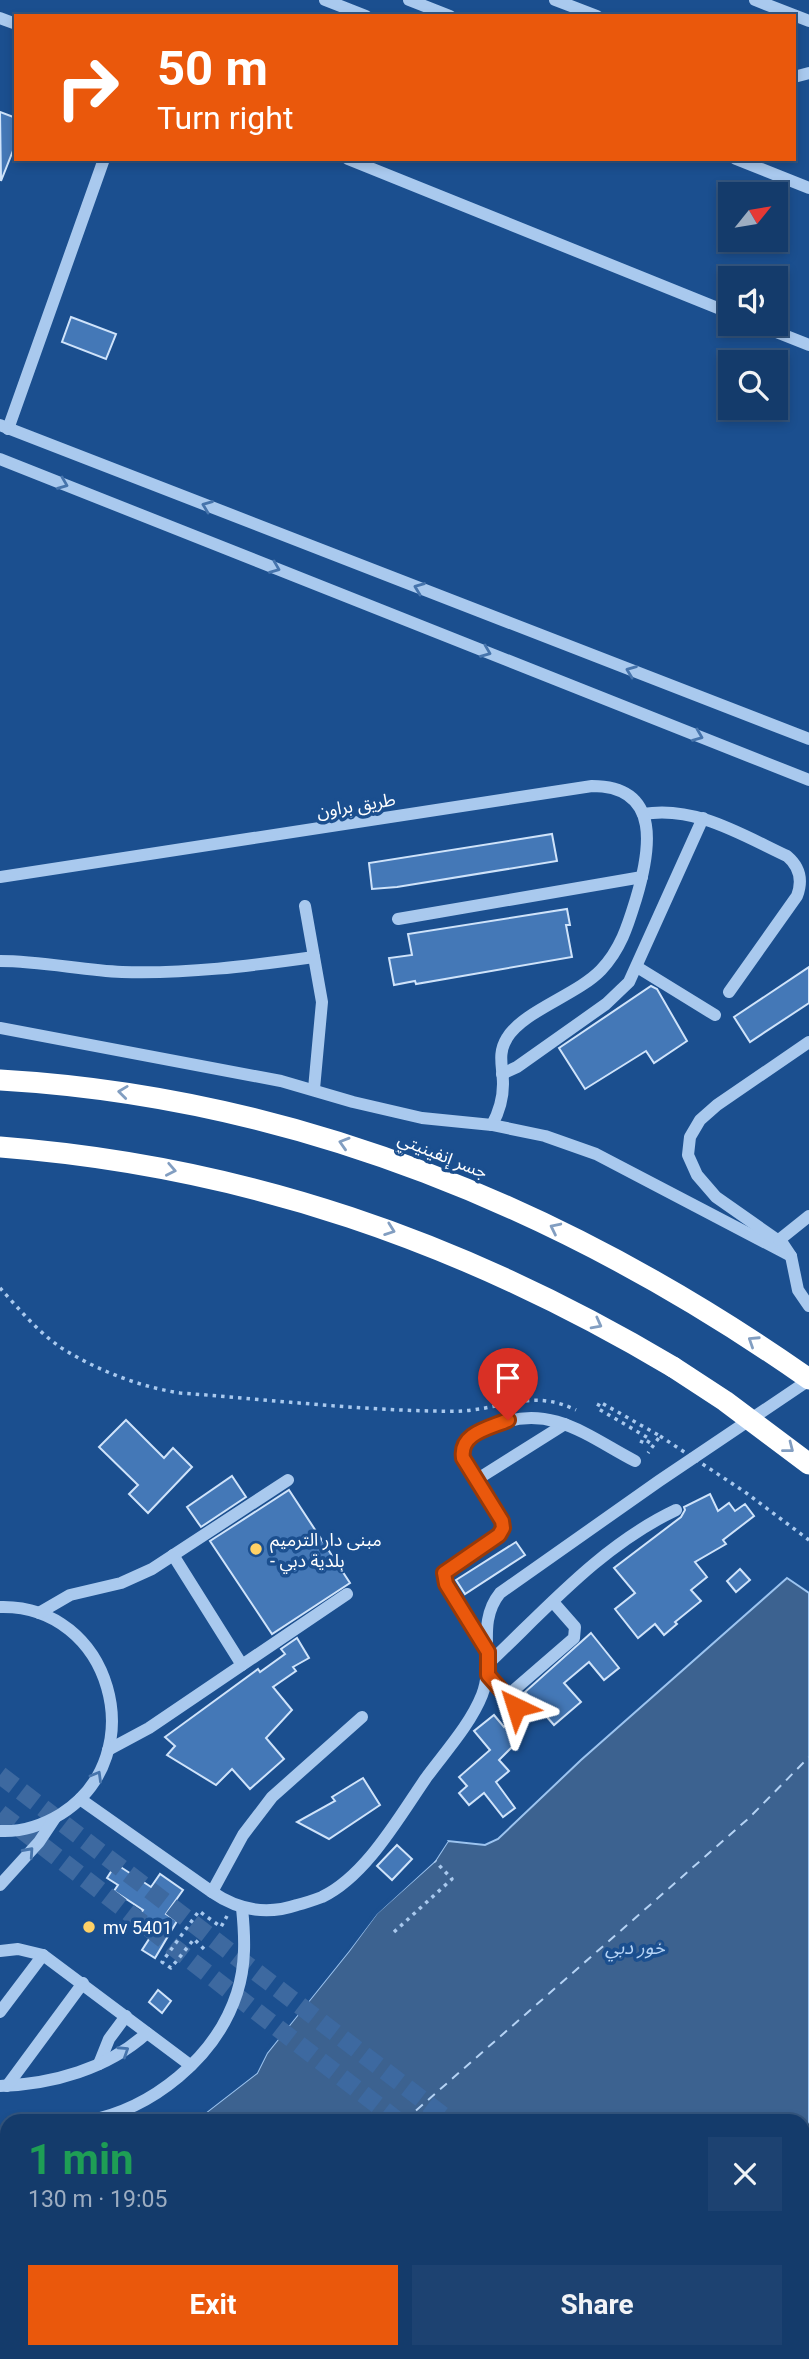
<!DOCTYPE html>
<html lang="en">
<head>
<meta charset="utf-8">
<style>
	body { margin:0; font-family:Roboto,"Noto Sans Arabic",sans-serif; background:#1d4271; color:#f1f3f6; height:100vh; display:flex; flex-direction:column; font-size:26px; white-space:nowrap }
	* { box-sizing:border-box; margin:0 }
	p { font-size:23px; color:#9dadc1 }
	.icon { flex:none; width:38px; height:38px; fill:none; stroke:currentColor; stroke-width:2; stroke-linecap:round; stroke-linejoin:round }
	.map { position:relative; flex:1; overflow:hidden }
	.panel { position:absolute; left:0px; top:2114px; width:810px; height:245px; display:flex; flex-direction:column; background:#143b6b; border-radius:21px 21px 0 0; box-shadow:0 4px 10px #0003,0 0 0 2px #33557e }
	.panel>* { flex:none }
	.guide { position:absolute; left:14px; top:14px; width:782px; height:147px; border-radius:0px; box-shadow:0 4px 10px #0003,0 0 0 2px #33557e; background:#ea580c; color:#fff; overflow:hidden }
	.needle { width:46px; rotate:60deg }
	.buttons { position:absolute; left:718px; top:182px; display:grid; gap:14px }
	.buttons a { display:grid; place-items:center; width:70px; height:70px; border-radius:0px; background:#143b6b; box-shadow:0 4px 10px #0003,0 0 0 2px #33557e; font-size:35px }
	.pin { position:absolute; display:grid; place-items:center; width:60px; height:60px; color:#fff; margin:-72px -30px; border-radius:50% 50% 50% 0; rotate:-45deg; box-shadow:0 0 7px #0007 }
	.pin .icon { rotate:45deg }
	.me { position:absolute; width:77px; margin:-38px; rotate:319deg; stroke-linejoin:round; filter:drop-shadow(0 0 5px #0008) }
	.turn { display:flex; align-items:center; gap:24px; height:147px; padding:0 28px; font-size:32px }
	.turn .icon { width:91px; height:91px; stroke-width:2.5 }
	.turn b { display:block; font-size:49px; line-height:60px }
	.round { display:grid; place-items:center; flex:none; width:74px; height:74px; border-radius:0px; background:#1d4271 }
	.head { display:flex; align-items:center; justify-content:space-between; height:119px; padding:0 28px }
	h1 { font-size:42px; font-weight:700; line-height:52px; color:#1e9e55 }
	.action { display:flex; gap:14px; margin-top:auto; padding:14px 28px }
	.action a { flex:1; height:80px; border-radius:0px; background:#ea580c; color:#fff; font-size:28px; font-weight:700; line-height:80px; text-align:center }
	.action a+a { background:#1d4271; color:#f1f3f6 }
	.map>svg:first-child { display:block }
</style>
</head>
<body>
<div class="map">
<svg width="809" height="2359" viewBox="0 0 809 2359">
	<rect width="100%" height="100%" fill="#1b4f8f"/>
	<g fill="#3c6290" stroke="#9cc4f0" stroke-width="2">
		<path d="M787,1578L809,1593V2198L803,2200V2121H195L257,2073L267,2053L349,1951L377,1913L435,1861L448,1841L485,1845L498,1839L581,1760Z"/>
		<path d="M0,2169H7V2352H614L603,2359H0Z"/>
	</g>
	<path fill="#1b4f8f" d="M445,1840L448,1841L435,1861L377,1914L349,1951L267,2053L257,2073L195,2121H192L254,2071L264,2051L347,1949L374,1911L433,1858Z"/>
	<g fill="none" stroke-linecap="round" stroke-linejoin="round">
		<g stroke="#b5d3f5" stroke-width="2" stroke-dasharray="9 7" stroke-linecap="butt">
			<path d="M404,2121L749,1818L809,1757"/>
			<path d="M0,2275H7"/>
		</g>
	</g>
	<g fill="#4478b7" stroke="#cfe3fa" stroke-width="2">
		<path d="M0,112L16,118V143L1,181Z"/>
		<path d="M71,317L116,334L106,359L62,342Z"/>
		<path d="M552,834L557,861L397,887L372,889L369,863Z"/>
		<path d="M567,909L570,925H566L572,957L416,984L415,981L394,985L389,958L412,955L408,934Z"/>
		<path d="M809,967V1003L750,1042L734,1017Z"/>
		<path d="M651,986L657,989L687,1041L654,1063L646,1051L585,1089L559,1048Z"/>
		<path d="M126,1420L164,1458L173,1448L192,1467L148,1513L129,1494L138,1485L99,1447Z"/>
		<path d="M232,1476L246,1497L201,1527L187,1507Z"/>
		<path d="M289,1490L350,1583L272,1634L210,1541Z"/>
		<path d="M710,1494L718,1511L729,1503L735,1511L745,1504L754,1516L723,1540L726,1544L695,1562L707,1577L691,1590L701,1601L675,1622L677,1624L664,1635L655,1624L638,1638L615,1609L635,1593L614,1568L681,1517L685,1510L684,1507Z"/>
		<path d="M516,1542L525,1555L465,1594L456,1580Z"/>
		<path d="M740,1569L750,1580L736,1592L727,1581Z"/>
		<path d="M591,1633L619,1668L604,1680L589,1662L564,1683L581,1702L554,1725L525,1692Z"/>
		<path d="M297,1638L309,1658L293,1667L296,1671L273,1687L292,1710L266,1738L284,1759L250,1789L232,1769L216,1785L167,1755L175,1746L165,1737L258,1669L260,1672L285,1654L281,1649Z"/>
		<path d="M494,1715L504,1727L507,1724L521,1738L499,1760L509,1771L496,1782L515,1808L503,1817L484,1793L469,1805L459,1793L467,1786L459,1777L490,1750L474,1731Z"/>
		<path d="M363,1778L380,1805L329,1839L297,1822L335,1801L332,1797Z"/>
		<path d="M397,1845L412,1859L392,1880L377,1866Z"/>
		<path d="M116,1864L151,1887L160,1874L183,1890L166,1914L177,1921L155,1958L142,1950L151,1936L133,1925L143,1910L114,1891L118,1885L107,1878Z"/>
		<path d="M158,1990L171,2001L162,2013L149,2002Z"/>
	</g>
	<g fill="none" stroke-linecap="round" stroke-linejoin="round">
		<g stroke="#3d69a0" stroke-width="18" stroke-dasharray="18 9" stroke-linecap="butt">
			<path d="M0,1775L450,2121"/>
			<path d="M0,1813L398,2121"/>
			<path d="M696,2352L705,2359"/>
			<path d="M750,2352L759,2359"/>
		</g>
		<g stroke="#a9c9ee" stroke-width="3.5" stroke-dasharray="3.5 5" stroke-linecap="butt">
			<path d="M0,1288C20,1310 42,1337 68,1352C102,1372 141,1387 180,1393C263,1399 347,1409 430,1411C444,1411 458,1412 472,1410C512,1405 537,1391 576,1410"/>
			<path d="M640,1441L647,1444L650,1439L597,1408L600,1402L660,1436L648,1453"/>
			<path d="M394,1932L452,1879L435,1861"/>
			<path d="M204,1949L194,1939L171,1968L162,1962L199,1911L221,1927L227,1916"/>
			<path d="M765,2352L775,2359"/>
			<path d="M726,2359L746,2352"/>
			<path d="M751,2359L756,2352"/>
		</g>
		<g stroke="#a9c9ee" stroke-width="12">
			<path d="M325,0L366,16"/>
			<path d="M409,0L450,16"/>
			<path d="M555,0L597,16"/>
			<path d="M755,0L809,21"/>
			<path d="M0,18L16,24"/>
			<path d="M794,77L809,73"/>
			<path d="M348,159L730,313"/>
			<path d="M736,159L809,188"/>
			<path d="M756,324L809,345"/>
			<path d="M0,425L809,739"/>
			<path d="M8,429L104,159"/>
			<path d="M0,459L809,780"/>
			<path d="M643,814C695,805 742,835 787,856C800,867 803,880 797,896L729,992"/>
			<path d="M0,877L592,786C663,786 650,852 636,899C628,925 621,949 601,970C577,995 523,1011 507,1038C497,1054 503,1067 503,1084C503,1099 499,1112 492,1125"/>
			<path d="M305,906L322,1002L314,1089"/>
			<path d="M398,919L642,877"/>
			<path d="M0,961C41,961 81,970 122,972C186,974 250,966 314,957"/>
			<path d="M637,967L715,1015"/>
			<path d="M0,1028L281,1081L353,1102L422,1118L492,1125L545,1136L596,1154L791,1256"/>
			<path d="M809,1042L717,1105L700,1120L690,1137L688,1155L697,1175L716,1197L783,1244L791,1256L798,1290L809,1306"/>
			<path d="M502,1074L517,1067L606,1004L629,982L703,818"/>
			<path d="M779,1240L809,1216"/>
			<path d="M476,1480L565,1424"/>
			<path d="M173,1555L242,1665"/>
			<path d="M0,1607C111,1604 154,1755 61,1814C43,1825 21,1832 0,1831"/>
			<path d="M39,1613L70,1595L121,1583L152,1569L288,1480"/>
			<path d="M486,1649L444,1578V1573L447,1569L499,1535L503,1528L502,1521L463,1458L462,1451L467,1440C475,1433 486,1430 497,1425C550,1403 589,1437 635,1461"/>
			<path d="M488,1664C547,1608 602,1545 676,1510"/>
			<path d="M488,1675L526,1717"/>
			<path d="M507,1696L574,1638L575,1627L553,1602"/>
			<path d="M108,1750L149,1728L347,1594"/>
			<path d="M80,1799L212,1892C238,1910 267,1915 297,1905C305,1903 314,1900 322,1897C366,1876 399,1817 426,1778C445,1752 470,1725 482,1695C496,1659 475,1624 500,1593L659,1481L809,1380"/>
			<path d="M0,1885L39,1842L55,1818"/>
			<path d="M212,1892L243,1835L272,1797L362,1717"/>
			<path d="M0,1951L18,1949L43,1955L190,2065"/>
			<path d="M0,2012L43,1955"/>
			<path d="M99,2064L109,2039L126,2016"/>
			<path d="M0,2086C53,2084 107,2069 147,2033"/>
			<path d="M7,2086L83,1983"/>
			<path d="M87,2121C152,2109 216,2058 237,1993C246,1965 245,1937 242,1908"/>
			<path d="M0,2133H7"/>
		</g>
		<g stroke="#fff" stroke-width="21">
			<path d="M0,1080C296,1097 568,1210 809,1379"/>
			<path d="M0,1147C245,1166 463,1242 673,1367"/>
		</g>
		<path stroke="#a9c9ee" stroke-width="3.5" stroke-dasharray="3.5 5" stroke-linecap="butt" d="M660,1436L745,1492L809,1540"/>
		<path stroke="#fff" stroke-width="21" d="M673,1367L725,1401L809,1464"/>
	</g>
	<defs><path id="oneway-chevron" d="M-2-3.5L2.5 0L-2 3.5" fill="none" stroke-width="1.6" stroke-linecap="round" stroke-linejoin="round" transform="scale(1.75)"/></defs>
	<g stroke="#4674ac">
		<use href="#oneway-chevron" transform="translate(63 484) rotate(22)"/>
		<use href="#oneway-chevron" transform="translate(207 506) rotate(-159)"/>
		<use href="#oneway-chevron" transform="translate(275 568) rotate(22)"/>
		<use href="#oneway-chevron" transform="translate(419 588) rotate(-159)"/>
		<use href="#oneway-chevron" transform="translate(486 652) rotate(22)"/>
		<use href="#oneway-chevron" transform="translate(631 671) rotate(-159)"/>
		<use href="#oneway-chevron" transform="translate(698 736) rotate(22)"/>
		<use href="#oneway-chevron" transform="translate(97 1776) rotate(-60)"/>
		<use href="#oneway-chevron" transform="translate(29 1852) rotate(-48)"/>
		<use href="#oneway-chevron" transform="translate(124 2051) rotate(-33)"/>
	</g>
	<g stroke="#829ec1">
		<use href="#oneway-chevron" transform="translate(123 1092) rotate(-173)"/>
		<use href="#oneway-chevron" transform="translate(344 1143) rotate(-163)"/>
		<use href="#oneway-chevron" transform="translate(171 1170) rotate(11)"/>
		<use href="#oneway-chevron" transform="translate(555 1228) rotate(-154)"/>
		<use href="#oneway-chevron" transform="translate(390 1230) rotate(20)"/>
		<use href="#oneway-chevron" transform="translate(597 1324) rotate(28)"/>
		<use href="#oneway-chevron" transform="translate(753 1341) rotate(-147)"/>
		<use href="#oneway-chevron" transform="translate(789 1448) rotate(38)"/>
	</g>
	<g fill="none" stroke-linecap="round" stroke-linejoin="round">
		<g stroke="#983908" stroke-width="18">
			<path id="route" d="M508,1420C490,1428 459,1433 463,1458L502,1521L503,1528L499,1535L444,1573L446,1584L488,1652V1675L516,1707"/>
		</g>
		<use href="#route" stroke="#ea580c" stroke-width="12"/>
	</g>
	<g fill="#ffd166" stroke="#1b4f8f" stroke-width="2.5">
		<circle cx="256" cy="1549" r="7"/>
		<circle cx="89" cy="1927" r="7"/>
	</g>
	<g text-anchor="middle" dominant-baseline="central" stroke-width="7" stroke-linejoin="round" paint-order="stroke">
		<g font-size="18" fill="#fff" stroke="#1b4f8f">
			<text transform="translate(356 805) rotate(-9)">طريق براون</text>
			<text transform="translate(443 1155) rotate(22)">جسر إنفينيتي</text>
		</g>
		<g font-size="18" fill="#fff" stroke="#1b4f8f" text-anchor="start">
			<text x="270" y="1539">مبنى دار الترميم<tspan x="270" dy="21">- بلدية دبي</tspan></text>
			<text x="103" y="1927">mv 5401</text>
		</g>
		<g font-size="19" font-style="italic" fill="#b5d3f5" stroke="#1b4f8f">
			<text x="635" y="1947">خور دبي</text>
		</g>
	</g>
</svg>
<div class="buttons">
<a><svg class="needle" viewBox="-14 -14 28 28"><path d="M0-13l5 13h-10z" fill="#e53935"/><path d="M0 13l5-13h-10z" fill="#9dadc1"/></svg></a>
<a><svg class="icon" aria-label="sound" viewBox="0 0 24 24"><path d="M4 9h4l5-4v14l-5-4H4zM17 9q2 3 0 6"/></svg></a>
<a><svg class="icon" aria-label="search" viewBox="0 0 24 24"><circle cx="10" cy="10" r="6"/><path d="M15 15l6 6"/></svg></a>
</div>
<div class="pin" style="left:508px;top:1420px;background:#d93025"><svg class="icon" aria-label="arrive" viewBox="0 0 24 24"><path d="M6 21V4h12l-3 4 3 4H6"/></svg></div>
<svg class="me" style="left:516px;top:1707px" viewBox="-20 -20 40 40"><path d="M0-17L14 15 0 8-14 15z" fill="#ea580c" stroke="#fff" stroke-width="4"/></svg>
<div class="guide">
<div class="turn"><svg class="icon" aria-label="right" viewBox="0 0 24 24"><path d="M7 20v-9h11M14 6l5 5-5 5"/></svg><div><b>50 m</b>Turn right</div></div>
</div>
<section class="panel">
<div class="head"><div><h1>1 min</h1><p>130 m · 19:05</p></div><a class="round"><svg class="icon" aria-label="close" viewBox="0 0 24 24"><path d="M6 6l12 12M18 6L6 18"/></svg></a></div>
<div class="action"><a>Exit</a><a>Share</a></div>
</section>
</div>
</body>
</html>
